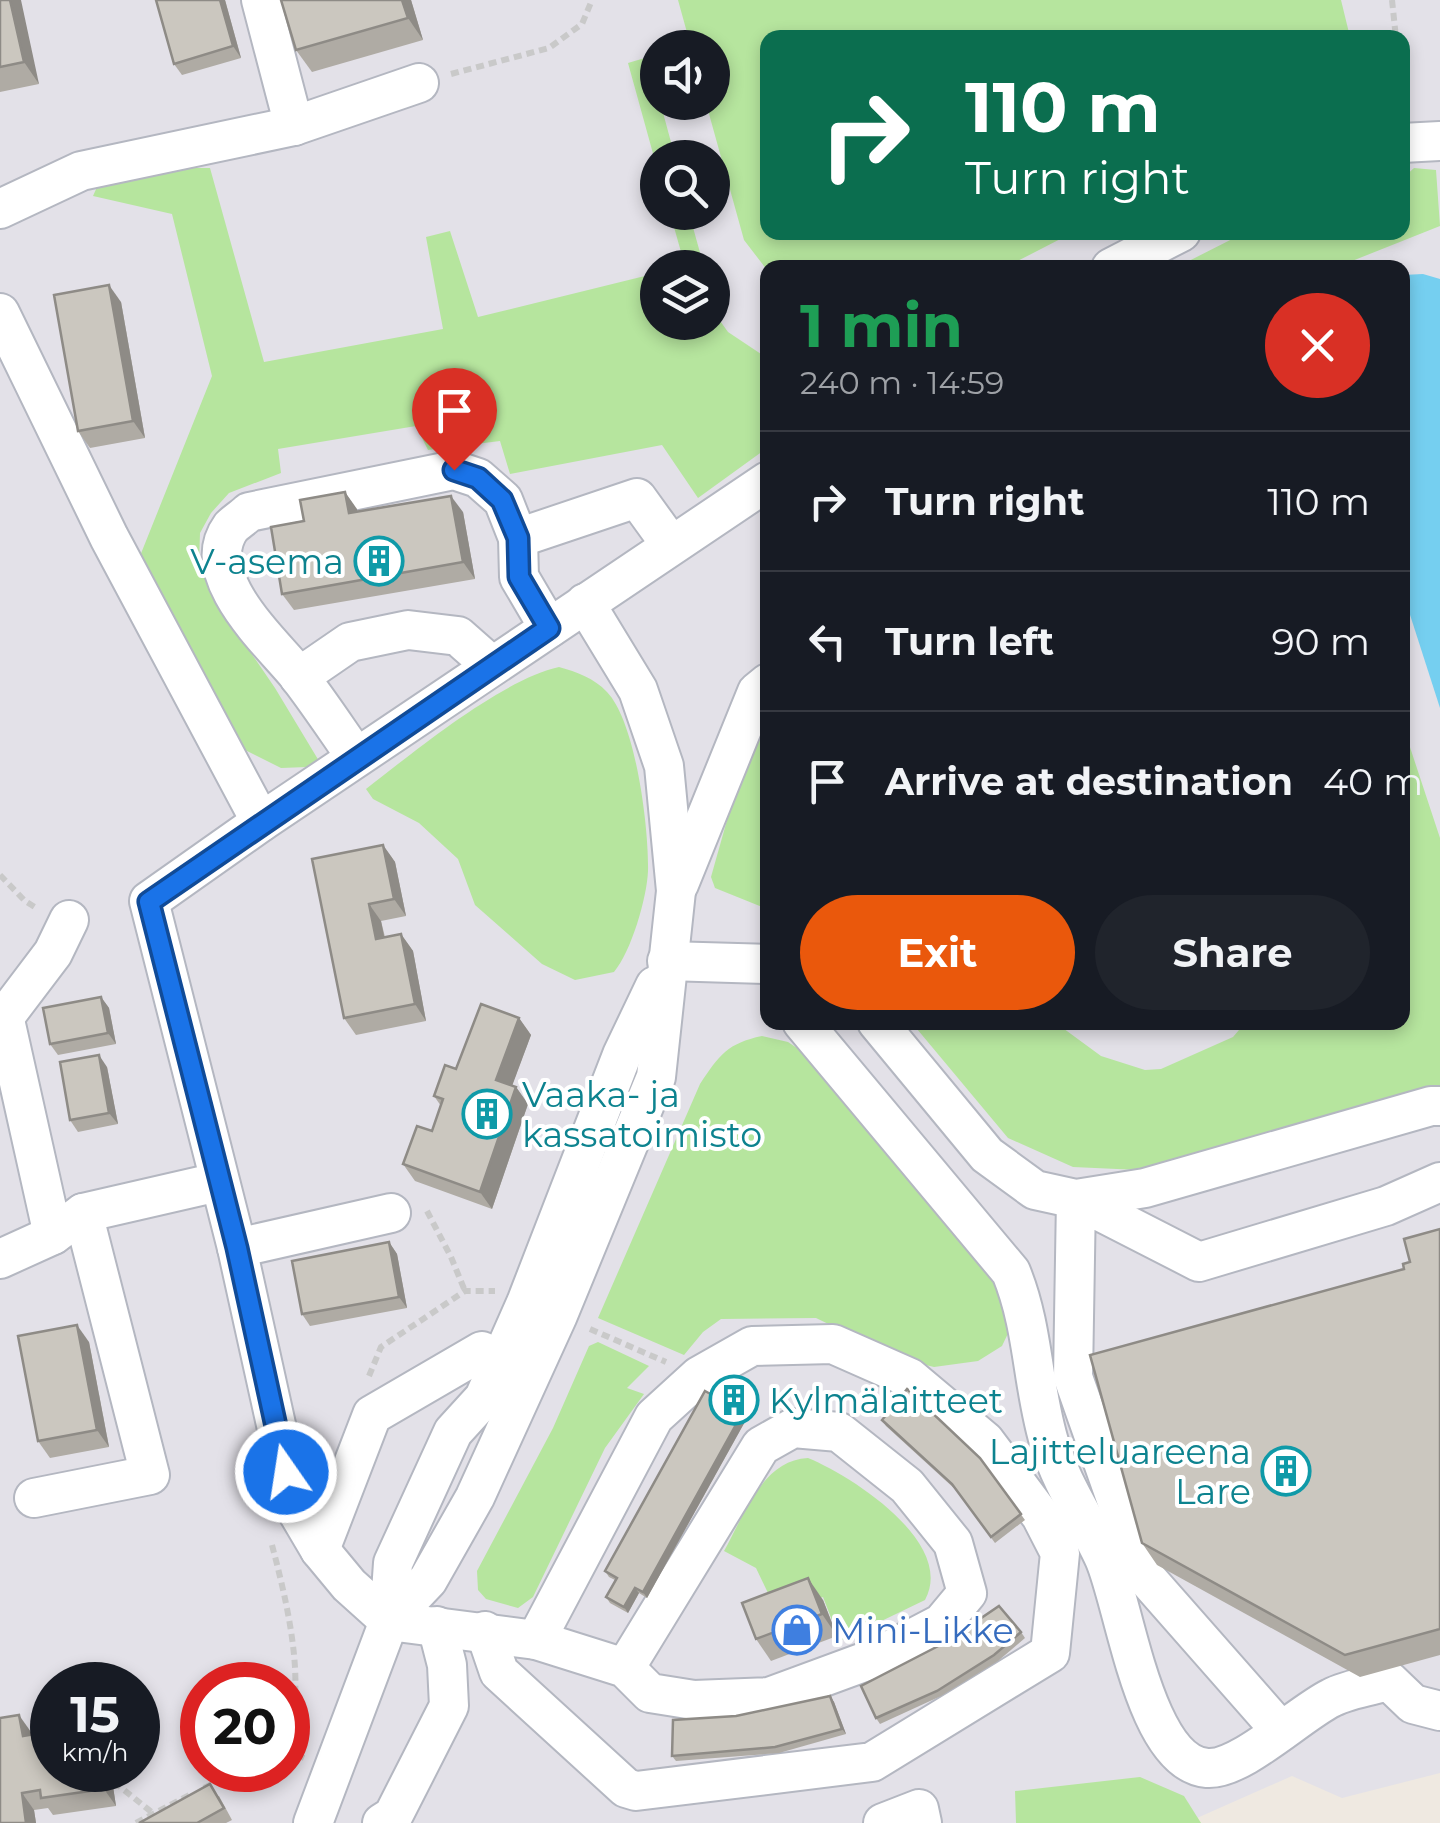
<!DOCTYPE html>
<html lang="en">
<head>
<meta charset="utf-8">
<style>
	body { margin:0; font-family:Montserrat,sans-serif; background:#20242c; color:#f1f3f6; height:100vh; display:flex; flex-direction:column; font-size:38px; white-space:nowrap }
	* { box-sizing:border-box; margin:0 }
	p { font-size:32px; color:#9ea1a6 }
	.icon { flex:none; width:55px; height:55px; fill:none; stroke:currentColor; stroke-width:2; stroke-linecap:round; stroke-linejoin:round }
	.map { position:relative; flex:1; overflow:hidden }
	.side { position:absolute; left:760px; top:260px; width:650px; height:770px; display:flex; flex-direction:column; background:#171b24; border-radius:20px; box-shadow:0 5px 15px #0003 }
	.side>* { flex:none }
	.hud { position:absolute; left:760px; top:30px; width:650px; height:210px; border-radius:20px; box-shadow:0 5px 15px #0003; background:#0b6e4f; color:#fff; overflow:hidden }
	.controls { position:absolute; left:640px; top:30px; display:grid; gap:20px }
	.controls a { display:grid; place-items:center; width:90px; height:90px; border-radius:50%; background:#171b24; box-shadow:0 5px 15px #0003; font-size:50px }
	.speed { position:absolute; left:30px; top:1662px; display:flex; gap:20px; font-size:50px; font-weight:700; text-align:center }
	.speed>* { display:grid; place-content:center; width:130px; height:130px; border-radius:50%; background:#171b24; box-shadow:0 5px 15px #0003; line-height:1 }
	.speed small { font-size:25px; font-weight:400 }
	.speed .limit { border:15px solid #d22; background:#fff; color:#111 }
	.pin { position:absolute; display:grid; place-items:center; width:85px; height:85px; color:#fff; margin:-102px -42px; border-radius:50% 50% 50% 0; rotate:-45deg; box-shadow:0 0 10px #0007 }
	.pin .icon { rotate:45deg }
	.me { position:absolute; width:110px; margin:-55px; rotate:347deg; stroke-linejoin:round; filter:drop-shadow(0 0 8px #0008) }
	.turn { display:flex; align-items:center; gap:35px; height:210px; padding:0 40px; font-size:45px }
	.turn .icon { width:130px; height:130px; stroke-width:2.5 }
	.turn b { display:block; font-size:70px; line-height:85px }
	.round { display:grid; place-items:center; flex:none; width:105px; height:105px; border-radius:52px; background:#20242c }
	.summary { display:flex; align-items:center; justify-content:space-between; height:170px; padding:0 40px }
	h1 { font-size:60px; font-weight:700; line-height:75px; color:#1e9e55 }
	.button { display:flex; gap:20px; margin-top:auto; padding:20px 40px }
	.button a { flex:1; height:115px; border-radius:60px; background:#ea580c; color:#fff; font-size:40px; font-weight:700; line-height:115px; text-align:center }
	.button a+a { background:#20242c; color:#f1f3f6 }
	ul { padding:0; list-style:none }
	li { display:flex; align-items:center; gap:30px; height:140px; padding:0 40px; border-top:2px solid #363941 }
	li div { flex:1 }
	li b { display:block; font-size:38px }
	li em { font-style:normal }
	.map>svg:first-child { display:block }
</style>
</head>
<body>
<div class="map">
<svg width="1440" height="1823" viewBox="0 0 1440 1823">
	<rect width="100%" height="100%" fill="#efe9e1"/>
	<path fill="#e3e1e8" fill-rule="evenodd" d="M0,0H1440V1773L1342,1798L1292,1776L1197,1818L1148,1823H0ZM768,38H1402V232H768ZM658,48H712V102H658ZM658,158H712V212H658ZM658,268H712V322H658ZM768,268H1402V1022H768ZM52,1685H138V1770H52ZM202,1685H288V1770H202Z"/>
	<g fill="#b6e59e">
		<path d="M678,0H1341L1350,37L768,38V232L1072,233L1006,267L767,270L744,240L706,103L712,102V48L691,47Z"/>
		<path d="M648,57L675,157L658,158L657,168L628,63Z"/>
		<path d="M171,168H210L264,362L443,329L426,237L450,231L478,317L657,273L658,322H712L713,311L728,332L767,358V448L698,498L662,445L510,474L500,441L428,450L416,426L278,449L281,473L229,493L211,513L200,533L199,564L214,599L275,688L319,761L307,767L281,768L245,750L138,561L212,376L172,214L93,196L97,187Z"/>
		<path d="M1414,168L1436,170L1440,226L1337,267H1177L1244,233L1402,232L1403,178Z"/>
		<path d="M670,213H689L704,267H682L685,266Z"/>
		<path d="M559,667C577,672 594,678 607,692C636,722 649,829 648,871C647,898 631,952 614,972L575,980L542,964L475,905L458,859L419,823L373,799L366,789C415,751 501,680 559,667Z"/>
		<path d="M767,709V909L715,888L711,877L749,742Z"/>
		<path d="M1403,726L1440,838V1091L1139,1170L1073,1167L1008,1138L912,1023H1056L1101,1056L1145,1070L1161,1069L1233,1037L1245,1023L1402,1022Z"/>
		<path d="M762,1036L788,1042L818,1062L999,1275L1012,1325L1002,1346L978,1361L934,1367L901,1359L816,1318L721,1319L703,1332L684,1355L598,1318L700,1084C719,1055 728,1043 762,1036Z"/>
		<path d="M598,1342L649,1366L627,1388L644,1394L605,1448L533,1597L518,1608L486,1599L478,1590L477,1571L553,1428L589,1346Z"/>
		<path d="M808,1458C852,1476 956,1543 925,1600L840,1641L823,1597L778,1614L756,1568L724,1551C744,1516 762,1460 808,1458Z"/>
		<path d="M1140,1777L1184,1796L1201,1823H1016L1015,1791Z"/>
	</g>
	<path fill="#75cff0" d="M1423,274L1440,279V708L1403,593V275Z"/>
	<g fill="none" stroke-linecap="round" stroke-linejoin="round">
		<g stroke="#b4b7c1" stroke-width="42">
			<g id="minor">
				<path d="M261,0L294,126"/>
				<path d="M1402,143L1440,141"/>
				<path d="M0,209L81,171L294,126L419,83"/>
				<path d="M1111,268L1181,232"/>
				<path d="M0,313L109,537L261,822"/>
				<path d="M518,538L637,498L671,545"/>
				<path d="M299,677L350,642L408,630L458,636L492,666"/>
				<path d="M356,757C337,730 318,701 297,674C269,640 196,575 231,527C236,522 244,517 249,512L454,470L478,478L503,500L518,538L519,577L549,628"/>
				<path d="M679,884L757,692L768,683"/>
				<path d="M667,961L768,964"/>
				<path d="M5,1020L53,1235"/>
				<path d="M802,1022L1011,1272C1034,1328 1032,1385 1049,1442C1061,1484 1086,1519 1104,1558C1125,1605 1144,1763 1207,1768C1240,1771 1300,1713 1331,1698C1348,1689 1371,1686 1389,1681L1413,1704L1440,1711"/>
				<path d="M877,1022L987,1155L1035,1190L1076,1199L1145,1188L1431,1106H1440"/>
				<path d="M0,1023L53,953L69,920"/>
				<path d="M237,1248L391,1213"/>
				<path d="M0,1259L53,1235L83,1213L218,1182"/>
				<path d="M34,1498L150,1475L83,1213"/>
				<path d="M320,1550L372,1415L482,1351"/>
				<path d="M389,1621L428,1580L475,1497L558,1315L656,1077L676,891L664,766L638,690L585,603"/>
				<path d="M485,1631L499,1672L626,1788L636,1791L872,1762L1050,1653L1060,1553L1041,1516L985,1441L910,1378L833,1344L752,1346L699,1376L654,1417L536,1640"/>
				<path d="M625,1668L761,1446L793,1428L839,1432L907,1486L953,1543L967,1593L942,1623L875,1658L769,1697L694,1700L650,1693L625,1668L536,1640L389,1621L349,1585L320,1550L294,1506L237,1248L149,901L261,822L768,481"/>
				<path d="M1281,1731L1142,1573L1073,1377L1076,1199L1199,1262L1386,1206L1440,1182"/>
				<path d="M313,1823L389,1621L393,1563L453,1432L484,1398L526,1303L622,1055L655,986"/>
				<path d="M382,1823L393,1816L449,1706L447,1665L437,1626"/>
				<path d="M883,1823L919,1809L922,1823"/>
			</g>
		</g>
		<g stroke="#c9c9c9" stroke-width="6" stroke-dasharray="8 5" stroke-linecap="butt">
			<path d="M1392,0L1396,38"/>
			<path d="M451,74L549,48L582,24L592,0"/>
			<path d="M1402,93L1404,110"/>
			<path d="M0,875L25,901L38,909"/>
			<path d="M427,1211L451,1257L465,1291"/>
			<path d="M590,1329L666,1362"/>
			<path d="M369,1376L381,1347L465,1291H495"/>
			<path d="M272,1545C285,1595 307,1681 288,1730"/>
			<path d="M288,1751L304,1758"/>
			<path d="M113,1786H119L154,1814"/>
			<path d="M204,1788L239,1770"/>
			<path d="M136,1823L193,1793"/>
		</g>
		<use href="#minor" stroke="#fff" stroke-width="38"/>
	</g>
	<g fill="#afaba4">
		<path d="M0,0L39,84L0,92Z"/>
		<path d="M225,0L241,58L182,75L174,64Z"/>
		<path d="M281,0H411L423,40L312,72L296,50Z"/>
		<path d="M121,302L145,438L90,448L78,431Z"/>
		<path d="M345,492L358,512H463L475,579L294,610L282,594L304,521Z"/>
		<path d="M383,845L395,862L406,916L381,921L385,937L401,934L413,951L426,1021L356,1035L344,1018Z"/>
		<path d="M101,997L109,1008L116,1044L58,1055L50,1044Z"/>
		<path d="M519,1018L531,1035L512,1085L516,1087L528,1104L492,1209L415,1181L403,1164L432,1131L441,1106L434,1096L456,1069Z"/>
		<path d="M107,1067L118,1124L78,1132L70,1120Z"/>
		<path d="M1440,1229V1655L1360,1677L1157,1565L1142,1543L1410,1262Z"/>
		<path d="M389,1242L397,1254L407,1308L310,1326L302,1314Z"/>
		<path d="M89,1342L109,1447L50,1458L38,1441Z"/>
		<path d="M714,1392L746,1395L750,1401L743,1412L747,1418L647,1598L639,1593L628,1613L610,1603L606,1597L615,1580L609,1577L605,1571L718,1398Z"/>
		<path d="M882,1420L980,1458L1025,1520L995,1543L956,1490L886,1426Z"/>
		<path d="M823,1600L837,1636L771,1661L756,1639Z"/>
		<path d="M1021,1632L1025,1638L998,1661L941,1696L880,1724L876,1718Z"/>
		<path d="M830,1696L834,1702L846,1734L779,1753L676,1761L672,1756L736,1716Z"/>
		<path d="M31,1732L52,1770H118L120,1778L112,1780L116,1806L53,1815L48,1808L34,1810L36,1823H0Z"/>
		<path d="M219,1796L232,1820L226,1823H139Z"/>
	</g>
	<g fill="#8e8b86">
		<path d="M10,0H21L39,84L24,62Z"/>
		<path d="M220,0H225L241,58L233,46Z"/>
		<path d="M402,0H411L423,40L408,18Z"/>
		<path d="M109,285L121,302L145,438L133,421Z"/>
		<path d="M345,492L357,509L361,530L349,513Z"/>
		<path d="M451,496L463,512L475,579L463,562Z"/>
		<path d="M383,845L395,862L406,916L394,899Z"/>
		<path d="M369,904L381,921L388,956L376,939Z"/>
		<path d="M401,934L413,951L426,1021L415,1004Z"/>
		<path d="M101,997L109,1008L116,1044L108,1033Z"/>
		<path d="M519,1018L531,1035L508,1097L496,1080Z"/>
		<path d="M99,1055L107,1067L118,1124L109,1113Z"/>
		<path d="M516,1087L528,1104L492,1209L480,1192Z"/>
		<path d="M389,1242L397,1254L407,1308L399,1297Z"/>
		<path d="M77,1325L89,1342L109,1447L97,1430Z"/>
		<path d="M746,1395L750,1401L743,1412L739,1406Z"/>
		<path d="M743,1412L747,1418L647,1598L643,1592Z"/>
		<path d="M808,1578L823,1600L837,1636L822,1614Z"/>
		<path d="M635,1588L639,1593L628,1613L624,1607Z"/>
		<path d="M830,1696L834,1702L846,1734L842,1729Z"/>
		<path d="M19,1715L31,1732L34,1753L23,1736Z"/>
		<path d="M101,1770H105L112,1780L116,1806L104,1789Z"/>
		<path d="M22,1793L34,1810L36,1823H26Z"/>
	</g>
	<g fill="#cbc7bf" stroke="#8e8b86" stroke-width="2.5">
		<path d="M0,0H10L24,62L0,67Z"/>
		<path d="M156,0H220L233,46L174,64Z"/>
		<path d="M281,0H402L408,18L296,50Z"/>
		<path d="M109,285L133,421L78,431L54,295Z"/>
		<path d="M345,492L349,513L451,496L463,562L282,594L271,527L304,521L300,500Z"/>
		<path d="M383,845L394,899L369,904L376,939L401,934L415,1004L344,1018L312,859Z"/>
		<path d="M101,997L108,1033L50,1044L43,1008Z"/>
		<path d="M481,1004L519,1018L496,1080L516,1087L480,1192L403,1164L417,1126L432,1131L443,1099L434,1096L445,1065L456,1069Z"/>
		<path d="M99,1055L109,1113L70,1120L60,1062Z"/>
		<path d="M1440,1229V1629L1345,1655L1142,1543L1090,1355L1404,1269L1403,1264L1410,1262L1404,1239Z"/>
		<path d="M389,1242L399,1297L302,1314L292,1261Z"/>
		<path d="M77,1325L97,1430L38,1441L18,1336Z"/>
		<path d="M720,1381L746,1395L739,1406L714,1392Z"/>
		<path d="M907,1389L980,1458L1021,1514L991,1537L952,1484L882,1420Z"/>
		<path d="M705,1391L743,1412L643,1592L635,1588L624,1607L606,1597L617,1578L605,1571Z"/>
		<path d="M808,1578L822,1614L756,1639L742,1603Z"/>
		<path d="M999,1606L1021,1632L994,1655L937,1691L876,1718L861,1686L946,1642Z"/>
		<path d="M830,1696L842,1729L775,1747L672,1756L673,1720L736,1716Z"/>
		<path d="M19,1715L23,1736L52,1731V1770H101L104,1789L41,1798L40,1790L22,1793L26,1823H0V1718Z"/>
		<path d="M210,1784L224,1808L197,1823H139Z"/>
	</g>
	<g fill="none" stroke-linecap="round" stroke-linejoin="round">
		<g stroke="#114b97" stroke-width="25">
			<path id="route" d="M286,1472L237,1248L149,902L549,628L519,577L518,538L502,500L478,478L454,470"/>
		</g>
		<use href="#route" stroke="#1a73e8" stroke-width="18"/>
	</g>
	<defs>
		<g id="building-ring" transform="scale(2.5)"><circle r="9.5" fill="#fff" stroke="#0f9aa8" stroke-width="1.5"/><path d="M-4-6H4V6H1V3H-1V6H-4ZM-2.5-4.3h1.7v1.8h-1.7ZM.8-4.3h1.7v1.8H.8ZM-2.5-1h1.7V.8h-1.7ZM.8-1h1.7V.8H.8Z" fill="#0f9aa8"/></g>
		<g id="shop-ring" transform="scale(2.5)"><circle r="9.5" fill="#fff" stroke="#3f7fe0" stroke-width="1.5"/><path d="M-5-2.5h2.3a2.7 3.5 0 0 1 5.4 0H5L5.5 6h-11ZM-1.5-2.5h3a1.5 2.3 0 0 0-3 0Z" fill="#3f7fe0"/></g>
	</defs>
	<g fill-rule="evenodd">
		<use href="#building-ring" x="379" y="561"/>
		<use href="#building-ring" x="487" y="1114"/>
		<use href="#building-ring" x="734" y="1400"/>
		<use href="#building-ring" x="1286" y="1471"/>
		<use href="#shop-ring" x="797" y="1630"/>
	</g>
	<g text-anchor="middle" dominant-baseline="central" stroke-width="8" stroke-linejoin="round" paint-order="stroke">
		<g font-size="35" fill="#0d838f" stroke="#fff" text-anchor="end">
			<text x="344" y="561">V-asema</text>
			<text x="522" y="1094" text-anchor="start">Vaaka- ja<tspan x="522" dy="40">kassatoimisto</tspan></text>
			<text x="769" y="1400" text-anchor="start">Kylmälaitteet</text>
			<text x="1251" y="1451">Lajitteluareena<tspan x="1251" dy="40">Lare</tspan></text>
		</g>
		<g font-size="35" fill="#366cbe" stroke="#fff" text-anchor="start">
			<text x="832" y="1630">Mini-Likke</text>
		</g>
	</g>
</svg>
<div class="controls">
<a><svg class="icon" aria-label="sound" viewBox="0 0 24 24"><path d="M4 9h4l5-4v14l-5-4H4zM17 9q2 3 0 6"/></svg></a>
<a><svg class="icon" aria-label="search" viewBox="0 0 24 24"><circle cx="10" cy="10" r="6"/><path d="M15 15l6 6"/></svg></a>
<a><svg class="icon" aria-label="layers" viewBox="0 0 24 24"><path d="M12 4l9 5-9 5-9-5zM3 14l9 5 9-5"/></svg></a>
</div>
<div class="speed"><div>15<small>km/h</small></div><div class="limit">20</div></div>
<div class="pin" style="left:454px;top:470px;background:#d93025"><svg class="icon" aria-label="arrive" viewBox="0 0 24 24"><path d="M6 21V4h12l-3 4 3 4H6"/></svg></div>
<svg class="me" style="left:286px;top:1472px" viewBox="-20 -20 40 40"><circle r="17" fill="#1a73e8" stroke="#fff" stroke-width="3"/><path d="M0-11L8 9 0 5-8 9z" fill="#fff"/></svg>
<div class="hud">
<div class="turn"><svg class="icon" aria-label="right" viewBox="0 0 24 24"><path d="M7 20v-9h11M14 6l5 5-5 5"/></svg><div><b>110 m</b>Turn right</div></div>
</div>
<section class="side">
<div class="summary"><div><h1>1 min</h1><p>240 m · 14:59</p></div><a class="round" style="background:#d93025;color:#fff"><svg class="icon" aria-label="close" viewBox="0 0 24 24"><path d="M6 6l12 12M18 6L6 18"/></svg></a></div>
<ul>
<li><svg class="icon" aria-label="right" viewBox="0 0 24 24"><path d="M7 20v-9h11M14 6l5 5-5 5"/></svg><div><b>Turn right</b></div><em>110 m</em></li>
<li><svg class="icon" aria-label="left" viewBox="0 0 24 24"><path d="M17 20v-9H6M10 6l-5 5 5 5"/></svg><div><b>Turn left</b></div><em>90 m</em></li>
<li><svg class="icon" aria-label="arrive" viewBox="0 0 24 24"><path d="M6 21V4h12l-3 4 3 4H6"/></svg><div><b>Arrive at destination</b></div><em>40 m</em></li>
</ul>
<div class="button"><a>Exit</a><a>Share</a></div>
</section>
</div>
</body>
</html>
